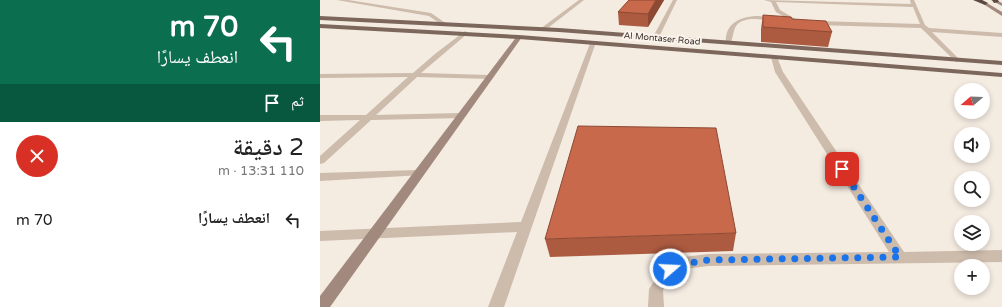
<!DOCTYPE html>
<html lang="ar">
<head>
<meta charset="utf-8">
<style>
	body { margin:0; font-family:"Varela Round","Noto Naskh Arabic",sans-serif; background:#f6f6f6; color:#222; direction:rtl; height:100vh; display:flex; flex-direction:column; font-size:15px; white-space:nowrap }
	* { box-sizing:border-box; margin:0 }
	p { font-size:13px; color:#767676 }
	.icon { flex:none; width:22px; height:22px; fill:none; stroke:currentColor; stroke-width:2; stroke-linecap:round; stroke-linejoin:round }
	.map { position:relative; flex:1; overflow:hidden; direction:ltr }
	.sheet { display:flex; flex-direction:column; background:#fff; width:320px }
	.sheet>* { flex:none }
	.guide { background:#0b6e4f; color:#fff; overflow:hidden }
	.needle { width:26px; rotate:251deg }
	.tools { position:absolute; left:634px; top:83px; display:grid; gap:8px }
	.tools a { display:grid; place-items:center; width:36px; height:36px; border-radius:50%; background:#fff; box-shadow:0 2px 6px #0003; font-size:20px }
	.pin { position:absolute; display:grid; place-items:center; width:34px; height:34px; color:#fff; margin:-17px; border-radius:8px; box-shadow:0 2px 6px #0006 }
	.me { position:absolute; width:44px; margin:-22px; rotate:71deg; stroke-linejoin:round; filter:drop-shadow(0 0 3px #0008) }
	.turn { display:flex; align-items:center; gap:14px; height:84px; padding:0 16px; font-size:18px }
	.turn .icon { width:52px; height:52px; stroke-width:2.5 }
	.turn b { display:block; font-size:28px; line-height:34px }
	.then { display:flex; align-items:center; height:38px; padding:0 16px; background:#0003; gap:8px; font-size:15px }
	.round { display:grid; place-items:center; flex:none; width:42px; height:42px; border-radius:21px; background:#f6f6f6 }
	.overview { display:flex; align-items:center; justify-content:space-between; height:68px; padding:0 16px }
	h1 { font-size:24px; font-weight:600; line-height:30px }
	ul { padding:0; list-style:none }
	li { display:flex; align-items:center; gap:12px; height:60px; padding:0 16px }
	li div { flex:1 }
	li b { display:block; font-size:15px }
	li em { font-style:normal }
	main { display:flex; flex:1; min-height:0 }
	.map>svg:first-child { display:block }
</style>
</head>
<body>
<main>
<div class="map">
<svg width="682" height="307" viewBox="0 0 682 307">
	<rect width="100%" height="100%" fill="#f4ebe1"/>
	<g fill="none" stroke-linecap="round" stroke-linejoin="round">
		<g fill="#cdbbac" fill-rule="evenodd">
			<path d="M17,0H28L111,13L127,24L122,25L109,16Z"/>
			<path d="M259,0H264L224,31H220V29Z"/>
			<path d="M353,0H357L339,37L334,38L333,37Z"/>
			<path d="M444,0L591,4L590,0H594L605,25L609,28L682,33V37L612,32L640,60L637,62L635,61L601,28L496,25L493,23L496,21L600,24L593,7L456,2L460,10L477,20V22L475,23L456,12L451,2Z"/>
			<path d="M439,16L459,19L456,21C445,20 424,15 416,26C413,31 413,39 410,44H406C404,23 421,16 439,16Z"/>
			<path d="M145,31L147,32V34L101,73L169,75L173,77L172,79L97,77L56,115L140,113L143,114L144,116L143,118L51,120L4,163L0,164V156L40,120L0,121V115H46L88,77L0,78V74L93,73L115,54Z"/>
			<path d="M271,41L276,42L184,307H168L197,232L0,241V231L201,222Z"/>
			<path d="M454,55L457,57L463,72L584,252L682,250V262L388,266L365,269L355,273L343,290L344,307H328L329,289L345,265L364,257L388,254L569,252L455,72L451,57Z"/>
			<path d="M98,170L103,173L102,175L0,181V173Z"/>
		</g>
		<g fill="#a18a7d" fill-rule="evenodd">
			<path d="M657,0H662L682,12V16Z"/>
			<path d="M671,0H676L682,3V6Z"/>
			<path d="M197,36L202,37L10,307H0V296Z"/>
		</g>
		<g fill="#7d675c" fill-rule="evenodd">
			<path d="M0,16L239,28L682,61V65L239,32L0,20Z"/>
			<path d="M0,24L199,35L682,73V77L199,39L0,28Z"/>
		</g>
		<g fill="#5c4a42" fill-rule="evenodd">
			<path d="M653,0H662L668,3L665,5Z"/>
			<path d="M672,0H678L679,2L674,3Z"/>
		</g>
	</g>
	<g fill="#ac5a40">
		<path d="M309,0H344L328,27L299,25L298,12Z"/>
		<path d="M443,15L472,19L512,32L508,47L441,42V29Z"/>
		<path d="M416,233L413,251L230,257L225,239Z"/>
	</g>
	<path fill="#8c4a34" d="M336,0H344L328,27V14Z"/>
	<g fill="#c8694b" stroke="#8c4a34">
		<path d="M309,0H336L328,14L298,12Z"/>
		<path d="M443,15L471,17L472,19L506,21L512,32L443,27Z"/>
		<path d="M258,126L396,128L416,233L225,239Z"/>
	</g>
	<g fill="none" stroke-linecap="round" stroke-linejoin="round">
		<path stroke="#1a73e8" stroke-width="7" stroke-dasharray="0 12.6" d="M350,269L364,264L388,260L580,257L522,169"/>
	</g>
	<g text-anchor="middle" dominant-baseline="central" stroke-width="4" stroke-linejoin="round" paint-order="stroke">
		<g font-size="9" fill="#3b302b" stroke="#fbf5ee">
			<text transform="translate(342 39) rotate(5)">Al Montaser Road</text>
		</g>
	</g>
</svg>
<div class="tools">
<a><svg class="needle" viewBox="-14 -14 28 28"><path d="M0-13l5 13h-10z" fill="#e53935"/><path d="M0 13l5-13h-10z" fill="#767676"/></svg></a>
<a><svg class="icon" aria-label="sound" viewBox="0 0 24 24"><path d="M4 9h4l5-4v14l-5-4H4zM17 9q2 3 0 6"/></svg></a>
<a><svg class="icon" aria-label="search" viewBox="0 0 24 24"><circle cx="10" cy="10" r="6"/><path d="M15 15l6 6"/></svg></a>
<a><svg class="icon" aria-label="layers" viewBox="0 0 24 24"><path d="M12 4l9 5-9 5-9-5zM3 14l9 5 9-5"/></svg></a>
<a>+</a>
</div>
<div class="pin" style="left:522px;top:169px;background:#d93025"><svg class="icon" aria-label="arrive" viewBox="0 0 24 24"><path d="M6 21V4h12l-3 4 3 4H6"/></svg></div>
<svg class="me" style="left:350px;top:269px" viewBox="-20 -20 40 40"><circle r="17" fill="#1a73e8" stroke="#fff" stroke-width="3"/><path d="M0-11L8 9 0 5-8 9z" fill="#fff"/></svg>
</div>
<section class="sheet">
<div class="guide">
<div class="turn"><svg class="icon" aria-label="left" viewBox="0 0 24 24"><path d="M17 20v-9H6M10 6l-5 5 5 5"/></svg><div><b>70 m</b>انعطف يسارًا</div></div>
<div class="then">ثم<svg class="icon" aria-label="arrive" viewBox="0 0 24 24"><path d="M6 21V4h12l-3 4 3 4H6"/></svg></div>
</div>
<div class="overview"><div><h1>2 دقيقة</h1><p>110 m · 13:31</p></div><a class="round" style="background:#d93025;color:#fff"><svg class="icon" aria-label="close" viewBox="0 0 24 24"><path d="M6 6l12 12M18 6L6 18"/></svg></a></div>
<ul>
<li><svg class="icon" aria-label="left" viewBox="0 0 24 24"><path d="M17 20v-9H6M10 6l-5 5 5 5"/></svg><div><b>انعطف يسارًا</b></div><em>70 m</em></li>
</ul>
</section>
</main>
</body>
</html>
